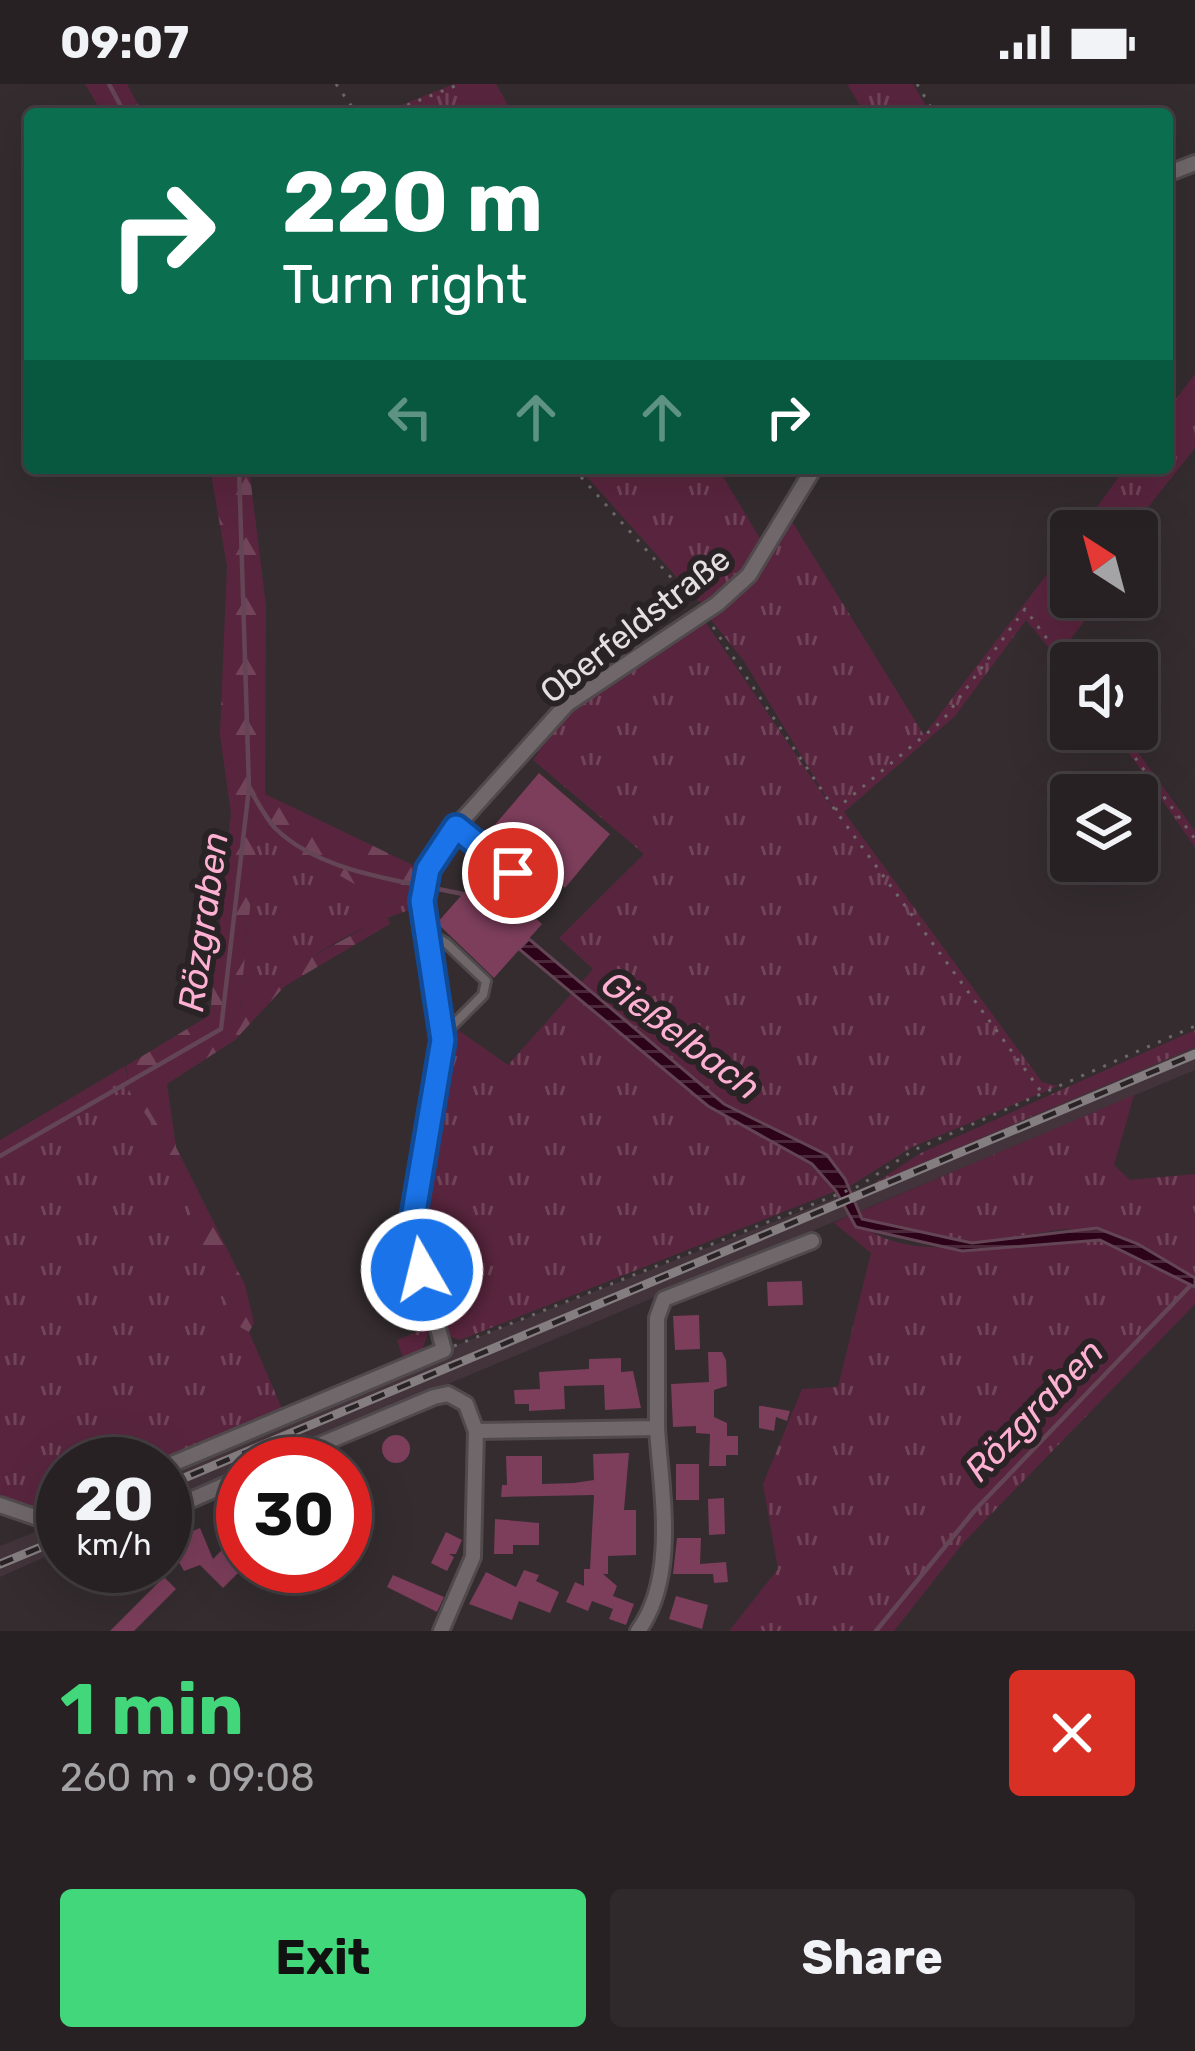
<!DOCTYPE html>
<html lang="en">
<head>
<meta charset="utf-8">
<style>
	body { margin:0; font-family:Rubik,sans-serif; background:#2f292b; color:#f1f3f6; height:100vh; display:flex; flex-direction:column; font-size:45px; white-space:nowrap }
	* { box-sizing:border-box; margin:0 }
	p { font-size:39px; color:#a4a3a6 }
	.icon { flex:none; width:66px; height:66px; fill:none; stroke:currentColor; stroke-width:2; stroke-linecap:round; stroke-linejoin:round }
	.map { position:relative; height:1547px; overflow:hidden }
	.details { display:flex; flex-direction:column; background:#272123; flex:1 }
	.details>* { flex:none }
	.guide { position:absolute; left:24px; top:24px; width:1149px; height:366px; border-radius:12px; box-shadow:0 12px 48px #0002,0 0 0 3px #433e41; background:#0b6e4f; color:#fff; overflow:hidden }
	.needle { width:78px; rotate:324deg }
	.controls { position:absolute; left:1050px; top:426px; display:grid; gap:24px }
	.controls a { display:grid; place-items:center; width:108px; height:108px; border-radius:12px; background:#272123; box-shadow:0 12px 48px #0002,0 0 0 3px #433e41; font-size:60px }
	.speed { position:absolute; left:36px; top:1353px; display:flex; gap:24px; font-size:60px; font-weight:700; text-align:center }
	.speed>* { display:grid; place-content:center; width:156px; height:156px; border-radius:50%; background:#272123; box-shadow:0 12px 48px #0002,0 0 0 3px #433e41; line-height:1 }
	.speed small { font-size:30px; font-weight:400 }
	.speed .limit { border:18px solid #d22; background:#fff; color:#111 }
	.pin { position:absolute; display:grid; place-items:center; width:102px; height:102px; color:#fff; margin:-51px; border:6px solid #fff; border-radius:50%; box-shadow:0 3px 12px #0007 }
	.me { position:absolute; width:132px; margin:-66px; rotate:352deg; stroke-linejoin:round; filter:drop-shadow(0 0 9px #0008) }
	.turn { display:flex; align-items:center; gap:42px; height:252px; padding:0 60px; font-size:54px }
	.turn .icon { width:156px; height:156px; stroke-width:2.5 }
	.turn b { display:block; font-size:84px; line-height:102px }
	.lanes { display:flex; align-items:center; height:114px; padding:0 60px; background:#0003; justify-content:center; gap:60px; direction:ltr }
	.lanes .off { opacity:.35 }
	.round { display:grid; place-items:center; flex:none; width:126px; height:126px; border-radius:12px; background:#2f292b }
	.summary { display:flex; align-items:center; justify-content:space-between; height:204px; padding:0 60px }
	h1 { font-size:72px; font-weight:700; line-height:90px; color:#43d77b }
	.button { display:flex; gap:24px; margin-top:auto; padding:24px 60px }
	.button a { flex:1; height:138px; border-radius:12px; background:#43d77b; color:#111; font-size:48px; font-weight:700; line-height:138px; text-align:center }
	.button a+a { background:#2f292b; color:#f1f3f6 }
	.status { display:flex; justify-content:space-between; align-items:center; height:84px; padding:0 60px; background:#272123; direction:ltr }
	.status svg { height:33px; fill:currentColor }
	.map>svg:first-child { display:block }
</style>
</head>
<body>
<div class="status"><b>09:07</b><svg viewBox="0 0 49 12"><path d="M0 12V9h3v3zM5 12V6h3v6zM10 12V3h3v9zM15 12V0h3v12zM26 1h20v11H26zM47 4h2v5h-2z"/></svg></div>
<div class="map">
<svg width="1195" height="1547" viewBox="0 0 1195 1547">
	<defs>
		<pattern id="grass-tufts" width="24" height="20" patternUnits="userSpaceOnUse" patternTransform="scale(3)"><rect width="24" height="20" fill="#59253e"/><path d="M3 7l-1-3M5 7V3M7 7l1-3M15 17l-1-3M17 17v-4M19 17l1-3" fill="none" stroke="#71445a"/></pattern>
		<pattern id="forest-firs" width="22" height="20" patternUnits="userSpaceOnUse" patternTransform="scale(3)"><rect width="22" height="20" fill="#59253e"/><path d="M5 1l3.5 6h-7zM16 11l3.5 6h-7z" fill="#71445a"/></pattern>
		<pattern id="water-rules" width="6" height="5" patternUnits="userSpaceOnUse" patternTransform="scale(3)"><rect width="6" height="5" fill="#2d0319"/><path d="M0 2.5h6" fill="none" stroke="#4b273a"/></pattern>
	</defs>
	<rect width="100%" height="100%" fill="#342c2f"/>
	<g fill="#42343a">
		<path d="M1195,963V986L258,1380H243V1386L165,1420V1383L444,1266L869,1101Z"/>
		<path d="M63,1426V1465L0,1493V1462L50,1442L49,1432Z"/>
	</g>
	<g fill="url(#grass-tufts)">
		<path d="M454,0H496L513,30H379Z"/>
		<path d="M847,0H913L931,30H865Z"/>
		<path d="M1195,290V364L1129,447H1080L1125,384H1167V327Z"/>
		<path d="M579,384H718L765,463L730,504L706,520L698,517Z"/>
		<path d="M791,436L924,651L1071,459V513H1103L1062,566L1072,579L1071,591L1026,536L955,632L844,728L1042,998L1058,1002L912,1063L847,1104L827,1072L724,1020L580,900L593,885L559,854L644,770L533,676L539,668L533,663L567,627L704,536L837,731L744,577L708,532L771,470Z"/>
		<path d="M1112,645H1121L1195,747V763Z"/>
		<path d="M258,745L385,817L416,824C351,843 292,883 240,924Z"/>
		<path d="M573,908L708,1022L800,1071L836,1107L460,1256L449,1252L418,1152L422,1096L449,966L458,946L508,981Z"/>
		<path d="M1195,946V963L875,1099L921,1069Z"/>
		<path d="M125,982L130,1008L162,1054L221,1208L238,1242L249,1248L283,1327L156,1380H63V1421C37,1428 24,1426 0,1414V1056Z"/>
		<path d="M1134,1011L1114,1081L1130,1096L1195,1090V1194L1112,1149L1065,1145L972,1159L862,1135L861,1127Z"/>
		<path d="M850,1131C908,1193 1022,1145 1094,1155C1131,1160 1160,1191 1195,1203V1220L964,1458L894,1547H729L778,1485L763,1400L802,1305L838,1303L871,1169L834,1139Z"/>
		<path d="M404,1143L431,1242L421,1268L404,1277L397,1256L423,1246L406,1175Z"/>
	</g>
	<g fill="url(#forest-firs)">
		<path d="M85,0H127L143,30H103Z"/>
		<path d="M210,384H249L266,522L265,710L419,784L416,824L385,817L258,746L240,922L289,885L387,832L390,840L285,902L235,956L167,1000L176,1063L245,1201L254,1239L249,1248L238,1242L221,1208L162,1054L130,1008L126,982L210,931L231,729L220,651L227,482Z"/>
	</g>
	<path fill="url(#water-rules)" stroke="#644555" stroke-width="3" d="M529,855L724,1020L827,1071L845,1095L862,1135L972,1159L1097,1144L1138,1160L1195,1194V1203L1100,1156L962,1167L856,1143L836,1107L812,1080L708,1022L519,865Z"/>
	<g fill="none" stroke-linecap="round" stroke-linejoin="round">
		<g stroke="#644555" stroke-width="4.5">
			<path d="M109,0L125,30"/>
			<path d="M239,384L249,704C257,717 265,733 275,744C320,789 404,797 463,810"/>
			<path d="M0,1072L221,945L249,704"/>
			<path d="M876,1547L975,1426L1190,1202"/>
		</g>
	</g>
	<g fill="#7c3e5b">
		<path d="M539,689L610,750L565,804L493,743Z"/>
		<path d="M482,788L542,840L494,894L437,839Z"/>
		<path d="M802,1197L803,1221L768,1222L767,1198Z"/>
		<path d="M699,1231L700,1265L675,1266L673,1232Z"/>
		<path d="M708,1268H722L726,1276L727,1302L714,1306V1333L727,1339V1352H738V1371H726V1382H709L710,1350L696,1349V1342L673,1343L671,1300L709,1298Z"/>
		<path d="M621,1274V1288L633,1287L641,1324L605,1326L604,1301L564,1302L565,1325L529,1327V1320H515L514,1306L540,1305L539,1288L589,1285V1275Z"/>
		<path d="M759,1322H762L790,1327L787,1337L776,1333L774,1347L759,1344Z"/>
		<circle cx="396" cy="1365" r="14"/>
		<path d="M629,1369L624,1426H636V1471L608,1472V1490H603L617,1502L613,1512L634,1520L626,1541L609,1535L613,1525L592,1517L588,1527L566,1518L575,1498L584,1502V1485H590L594,1411L501,1413L502,1401H507L506,1372H542V1400L574,1399L594,1396L593,1370Z"/>
		<rect x="676" y="1380" width="23" height="36"/>
		<path d="M724,1414L725,1450L709,1451L708,1415Z"/>
		<path d="M495,1435L539,1439V1461H513V1470H494Z"/>
		<path d="M200,1444L213,1475L235,1453L243,1461V1484L223,1504L200,1481L184,1487L166,1455L174,1446L180,1452Z"/>
		<path d="M446,1448L462,1456L456,1470H449L454,1473L447,1487L431,1479Z"/>
		<path d="M677,1454H701L700,1480L726,1478L728,1498L714,1499L713,1490H673Z"/>
		<path d="M524,1486L539,1491L536,1497L559,1508L550,1529L519,1517L512,1536L469,1520L486,1488L516,1503Z"/>
		<path d="M393,1491L444,1513L437,1528L387,1503Z"/>
		<path d="M164,1493L176,1505L134,1547H110Z"/>
		<path d="M676,1512L708,1521L702,1545L669,1535Z"/>
	</g>
	<g fill="none" stroke-linecap="round" stroke-linejoin="round">
		<g stroke="#504a4c" stroke-width="14">
			<g id="lane">
				<path d="M457,744L545,816"/>
				<path d="M429,850L446,859L486,897L483,911L444,950"/>
			</g>
		</g>
		<g stroke="#504a4c" stroke-width="20">
			<g id="street">
				<path d="M1167,90L1195,79"/>
				<path d="M476,1347L657,1344V1234L664,1215L812,1157"/>
				<path d="M274,1380L434,1313L448,1310L466,1320L476,1347L473,1473L441,1547"/>
				<path d="M165,1383L444,1266L411,1146L443,956L422,817L428,785L456,743L567,620L717,520L749,491L814,384"/>
				<path d="M184,1419L243,1393"/>
				<path d="M0,1421L35,1433L63,1426"/>
				<path d="M638,1547C678,1493 661,1407 657,1344"/>
			</g>
		</g>
		<g stroke="#6e676a" stroke-width="3" stroke-dasharray="3 9" stroke-linecap="butt">
			<path d="M336,0L357,30"/>
			<path d="M917,0L935,30"/>
			<path d="M385,30L460,0"/>
			<path d="M573,384L692,517"/>
			<path d="M713,543L835,726L1043,1010"/>
			<path d="M1114,645L1195,755"/>
			<path d="M835,726L943,636L1025,525L1071,587"/>
			<path d="M454,1262L859,1102L914,1066L1195,942"/>
		</g>
		<use href="#lane" stroke="#70676a" stroke-width="8"/>
		<use href="#street" stroke="#70676a" stroke-width="14"/>
		<g stroke="#857e81" stroke-width="9">
			<g id="rail">
				<path d="M165,1402L1195,970"/>
				<path d="M0,1480L63,1454"/>
			</g>
		</g>
		<use href="#rail" stroke="#2a2326" stroke-width="4.5" stroke-dasharray="14" stroke-linecap="butt"/>
	</g>
	<g fill="none" stroke-linecap="round" stroke-linejoin="round">
		<g stroke="#114b97" stroke-width="30">
			<path id="route" d="M422,1186L411,1146L443,956L422,817L428,785L456,743L513,789"/>
		</g>
		<use href="#route" stroke="#1a73e8" stroke-width="21"/>
	</g>
	<g text-anchor="middle" dominant-baseline="central" stroke-width="12" stroke-linejoin="round" paint-order="stroke">
		<g font-size="33" fill="#e4dfe1" stroke="#2a2326">
			<text transform="translate(635 541) rotate(-38)">Oberfeldstraße</text>
		</g>
		<g font-size="36" font-style="italic" fill="#fdb0d1" stroke="#2a2326">
			<text transform="translate(203 838) rotate(-82)">Rözgraben</text>
			<text transform="translate(681 951) rotate(37)">Gießelbach</text>
			<text transform="translate(1034 1326) rotate(-46)">Rözgraben</text>
		</g>
	</g>
</svg>
<div class="controls">
<a><svg class="needle" viewBox="-14 -14 28 28"><path d="M0-13l5 13h-10z" fill="#e53935"/><path d="M0 13l5-13h-10z" fill="#a4a3a6"/></svg></a>
<a><svg class="icon" aria-label="sound" viewBox="0 0 24 24"><path d="M4 9h4l5-4v14l-5-4H4zM17 9q2 3 0 6"/></svg></a>
<a><svg class="icon" aria-label="layers" viewBox="0 0 24 24"><path d="M12 4l9 5-9 5-9-5zM3 14l9 5 9-5"/></svg></a>
</div>
<div class="speed"><div>20<small>km/h</small></div><div class="limit">30</div></div>
<div class="pin" style="left:513px;top:789px;background:#d93025"><svg class="icon" aria-label="arrive" viewBox="0 0 24 24"><path d="M6 21V4h12l-3 4 3 4H6"/></svg></div>
<svg class="me" style="left:422px;top:1186px" viewBox="-20 -20 40 40"><circle r="17" fill="#1a73e8" stroke="#fff" stroke-width="3"/><path d="M0-11L8 9 0 5-8 9z" fill="#fff"/></svg>
<div class="guide">
<div class="turn"><svg class="icon" aria-label="right" viewBox="0 0 24 24"><path d="M7 20v-9h11M14 6l5 5-5 5"/></svg><div><b>220 m</b>Turn right</div></div>
<div class="lanes"><svg class="icon off" aria-label="left" viewBox="0 0 24 24"><path d="M17 20v-9H6M10 6l-5 5 5 5"/></svg><svg class="icon off" aria-label="ahead" viewBox="0 0 24 24"><path d="M12 20V5M6 11l6-6 6 6"/></svg><svg class="icon off" aria-label="ahead" viewBox="0 0 24 24"><path d="M12 20V5M6 11l6-6 6 6"/></svg><svg class="icon" aria-label="right" viewBox="0 0 24 24"><path d="M7 20v-9h11M14 6l5 5-5 5"/></svg></div>
</div>
</div>
<section class="details">
<div class="summary"><div><h1>1 min</h1><p>260 m · 09:08</p></div><a class="round" style="background:#d93025;color:#fff"><svg class="icon" aria-label="close" viewBox="0 0 24 24"><path d="M6 6l12 12M18 6L6 18"/></svg></a></div>
<div class="button"><a>Exit</a><a>Share</a></div>
</section>
</body>
</html>
